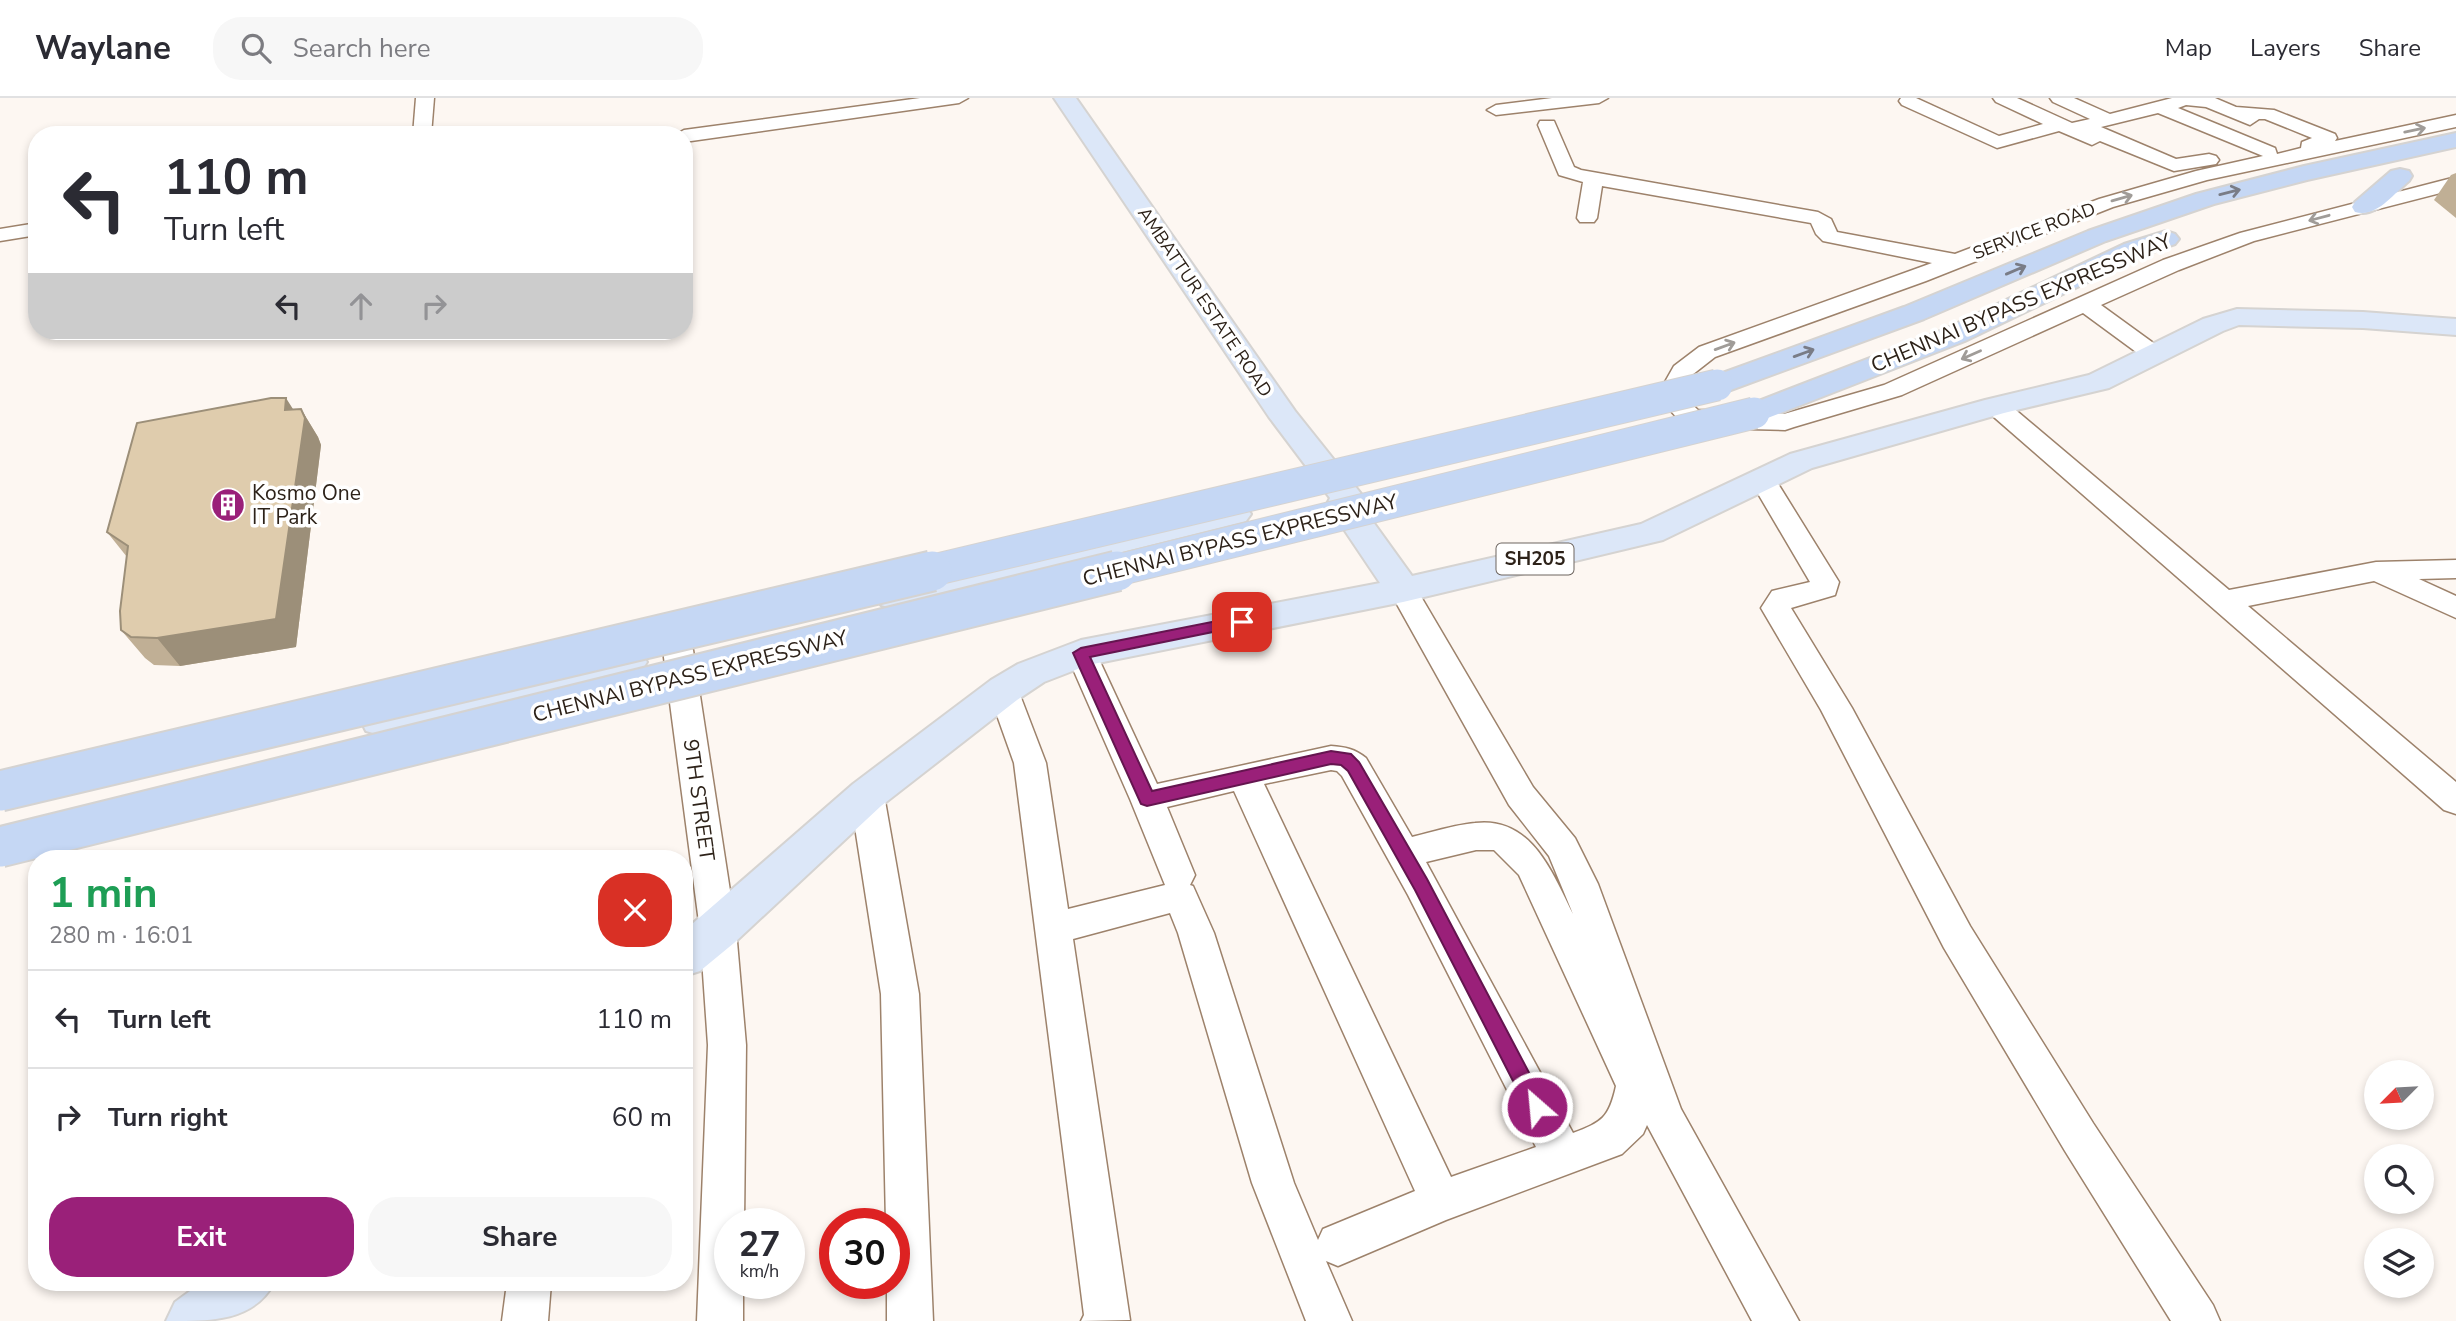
<!DOCTYPE html>
<html lang="en">
<head>
<meta charset="utf-8">
<style>
	body { margin:0; font-family:"Nunito Sans",sans-serif; background:#f7f7f7; color:#2b2b33; height:100vh; display:flex; flex-direction:column; font-size:26px; white-space:nowrap }
	* { box-sizing:border-box; margin:0 }
	p { font-size:23px; color:#7c7c81 }
	.icon { flex:none; width:38px; height:38px; fill:none; stroke:currentColor; stroke-width:2; stroke-linecap:round; stroke-linejoin:round }
	.map { position:relative; flex:1; overflow:hidden }
	.side { position:absolute; left:28px; top:752px; width:665px; height:441px; display:flex; flex-direction:column; background:#fff; border-radius:28px; box-shadow:0 4px 10px #0003 }
	.side>* { flex:none }
	.banner { position:absolute; left:28px; top:28px; width:665px; height:214px; border-radius:28px; box-shadow:0 4px 10px #0003; background:#fff; color:#2b2b33; overflow:hidden }
	.needle { width:46px; rotate:246deg }
	.fabs { position:absolute; left:2364px; top:962px; display:grid; gap:14px }
	.fabs a { display:grid; place-items:center; width:70px; height:70px; border-radius:50%; background:#fff; box-shadow:0 4px 10px #0003; font-size:35px }
	.speed { position:absolute; left:714px; top:1110px; display:flex; gap:14px; font-size:35px; font-weight:700; text-align:center }
	.speed>* { display:grid; place-content:center; width:91px; height:91px; border-radius:50%; background:#fff; box-shadow:0 4px 10px #0003; line-height:1 }
	.speed small { font-size:18px; font-weight:400 }
	.speed .limit { border:10px solid #d22; background:#fff; color:#111 }
	.pin { position:absolute; display:grid; place-items:center; width:60px; height:60px; color:#fff; margin:-30px; border-radius:14px; box-shadow:0 4px 10px #0006 }
	.me { position:absolute; width:77px; margin:-38px; rotate:333deg; stroke-linejoin:round; filter:drop-shadow(0 0 5px #0008) }
	.turn { display:flex; align-items:center; gap:24px; height:147px; padding:0 21px; font-size:32px }
	.turn .icon { width:91px; height:91px; stroke-width:2.5 }
	.turn b { display:block; font-size:49px; line-height:60px }
	.lanes { display:flex; align-items:center; height:66px; padding:0 21px; background:#0003; justify-content:center; gap:35px; direction:ltr }
	.lanes .off { opacity:.35 }
	.round { display:grid; place-items:center; flex:none; width:74px; height:74px; border-radius:28px; background:#f7f7f7 }
	.overview { display:flex; align-items:center; justify-content:space-between; height:119px; padding:0 21px }
	h1 { font-size:42px; font-weight:700; line-height:52px; color:#1e9e55 }
	.button { display:flex; gap:14px; margin-top:auto; padding:14px 21px }
	.button a { flex:1; height:80px; border-radius:28px; background:#9a2079; color:#fff; font-size:28px; font-weight:700; line-height:80px; text-align:center }
	.button a+a { background:#f7f7f7; color:#2b2b33 }
	ul { padding:0; list-style:none }
	li { display:flex; align-items:center; gap:21px; height:98px; padding:0 21px; border-top:2px solid #e1e1e2 }
	li div { flex:1 }
	li b { display:block; font-size:26px }
	li em { font-style:normal }
	header { display:flex; align-items:center; gap:42px; box-sizing:border-box; height:98px; padding:0 35px; background:#fff; border-bottom:2px solid #e1e1e2 }
	header strong { font-size:33px }
	nav { display:flex; gap:38px; margin-inline-start:auto; font-size:24px }
	.search { width:490px; height:63px; background:#f7f7f7; display:flex; align-items:center; gap:18px; box-sizing:border-box; padding:0 24px; border-radius:28px; color:#7c7c81; font-size:26px }
	.map>svg:first-child { display:block }
</style>
</head>
<body>
<header>
<strong>Waylane</strong>
<div class="search"><svg class="icon" aria-label="search" viewBox="0 0 24 24"><circle cx="10" cy="10" r="6"/><path d="M15 15l6 6"/></svg>Search here</div>
<nav><a>Map</a><a>Layers</a><a>Share</a></nav>
</header>
<div class="map">
<svg width="2456" height="1223" viewBox="0 0 2456 1223">
	<rect width="100%" height="100%" fill="#fdf7f2"/>
	<g fill="none" stroke-linecap="round" stroke-linejoin="round">
		<g stroke="#9d826b" stroke-width="3">
			<g id="minor">
				<path d="M416,0H434L431,37H413Z"/>
				<path d="M920,0H968L959,5L684,44V37H675L684,32Z"/>
				<path d="M1552,0H1608L1599,5L1496,17L1487,12L1496,7Z"/>
				<path d="M1901,0H1916L1999,38L2043,26L1996,4L1993,0H2017L2072,25L2090,21L2053,4L2050,0H2074L2110,16L2172,0H2215L2236,9L2274,12L2335,36L2337,40L2335,43L2456,17V29L2207,82L2113,109L1926,183L1715,259L1692,277L1682,297L1698,312L1784,316L1884,287L2163,162L2240,135L2456,79V91L2254,143L2179,172L2101,207L2163,252L2167,257L2163,262H2147L2083,215L1902,297L1794,329L1785,332L1707,330L1680,323L1657,298L1674,268L1699,249L1932,165L1823,143L1816,136L1811,125L1602,88L1597,120L1594,124H1580L1577,120L1583,84L1559,77L1538,27L1540,23H1554L1574,69L1581,72L1818,114L1831,121L1837,134L1955,156L2099,101L2196,73L2263,58L2158,15L2101,29L2176,61L2209,56L2216,58L2219,62L2216,66L2174,73L2100,43L2092,47L2059,33L1997,50L1902,7L1899,3ZM2186,7L2206,9L2250,27L2259,21H2265L2312,40L2302,44L2301,50L2277,56L2275,50L2178,10Z"/>
				<path d="M37,125V137L0,143V131Z"/>
				<path d="M1996,301L2005,303L2229,492L2376,464L2456,462V480L2419,481L2456,498V520L2374,483L2248,508L2456,684V716L2444,712L1987,313L1984,308L1987,303Z"/>
				<path d="M1763,374L1772,376L1839,484L1835,497L1791,510L1852,610L1970,828L2093,1025L2213,1207L2220,1223H2171L2065,1053L1944,850L1821,612L1761,510L1772,493L1810,484L1750,382L1754,376Z"/>
				<path d="M1403,482L1413,485L1533,689L1575,740L1598,786L1681,1011L1799,1223H1752L1647,1027L1643,1036L1622,1056L1446,1122L1338,1168L1326,1163L1352,1223H1306L1252,1085L1178,835L1170,815L1073,841L1130,1222L1081,1223L1084,1217L1014,665L988,592L993,584L1004,581L1015,584L1046,665L1068,811L1165,787L1130,701L1066,555L1070,547L1081,544L1092,547L1096,555L1157,686L1331,648C1345,649 1355,651 1366,660L1412,739C1432,734 1454,727 1475,725C1531,718 1552,774 1573,816L1549,758L1509,707L1389,492L1393,485ZM1331,672L1337,673L1342,678L1408,797L1536,1049L1451,1079L1264,686ZM1234,693L1415,1093L1323,1131L1318,1142L1294,1085L1214,835L1193,788L1190,787L1195,777L1167,709ZM1476,752H1494L1519,777L1616,988C1609,1020 1602,1024 1573,1035L1426,764Z"/>
				<path d="M678,541L689,545L693,552L736,832L746,947L744,1125H730V1185H743V1223H697L708,947L700,832L663,552L667,545Z"/>
				<path d="M867,684L879,688L884,697L919,896L933,1223H887V1185H894V1125H886L881,896L850,697L855,688Z"/>
				<path d="M507,1185H551L548,1223H502Z"/>
			</g>
		</g>
		<g stroke="#d5d3d1" stroke-width="4">
			<g id="major">
				<path d="M1054,0H1076L1295,313L1362,397L1366,404L1363,410L1412,478L1641,426L1790,356L1985,302L2089,277L2203,221L2237,211L2363,214L2456,221V237L2363,230L2239,227L2223,233L2109,290L2004,315L1812,370L1663,442L1403,504L1088,567L1044,584L1017,602L881,708L734,845L700,873L684,878V833L853,686L991,582L1018,566L1081,542L1380,485L1327,406L1330,400L1269,319Z"/>
				<path d="M1234,406L1246,409L1251,416L1246,423L894,511L881,507L876,499L881,491L894,487Z"/>
				<path d="M628,551L641,555L647,564L641,573L380,637L366,633L361,623L366,613L380,609Z"/>
				<path d="M201,1185H274C253,1223 213,1223 166,1223L175,1204Z"/>
			</g>
		</g>
		<g stroke="#d5d3d1" stroke-width="4">
			<g id="highway">
				<path d="M2456,35V49L2307,82L2214,106L2106,143L1924,221L1728,293L1717,296L1706,293L1702,287L1706,281L1904,209L2088,133L2196,96L2304,68Z"/>
				<path d="M2400,71L2409,73L2412,78L2409,83C2393,96 2377,120 2355,114L2352,109L2355,104L2391,73Z"/>
				<path d="M2166,133L2175,136L2179,141L2175,146L2142,158L1965,243L1765,321L1754,324L1743,321L1739,315L1743,309L1945,231L2124,146Z"/>
			</g>
		</g>
		<use href="#minor" fill="#fff" fill-rule="evenodd"/>
		<use href="#major" fill="#dce7f8" fill-rule="evenodd"/>
		<use href="#highway" fill="#c5d7f4" fill-rule="evenodd"/>
		<g stroke="#d5d3d1" stroke-width="33" stroke-linecap="butt">
			<g id="highway-bridge-far1">
				<path d="M925,474L1717,287"/>
				<path d="M1110,474L1754,315"/>
			</g>
		</g>
		<g stroke="#d5d3d1" stroke-width="43" stroke-linecap="butt">
			<g id="highway-bridge">
				<path d="M0,693L932,473"/>
				<path d="M0,749L1117,473"/>
			</g>
		</g>
		<use href="#highway-bridge-far1" stroke="#c5d7f4" stroke-width="31"/>
		<use href="#highway-bridge" stroke="#c5d7f4" stroke-width="39"/>
	</g>
	<g fill="#c0af95">
		<path d="M2456,75V120L2434,102L2451,77Z"/>
		<path d="M301,311L318,339L321,347L296,549L180,568L154,567L145,560L121,532L127,459L107,434L293,312Z"/>
	</g>
	<path fill="#9c8f79" d="M286,300L303,327L301,311L318,339L321,347L296,549L180,568L157,540L285,312Z"/>
	<path fill="#dfccad" stroke="#9c8f79" stroke-width="2" d="M271,300H286L285,312L301,311L305,320L276,521L157,540L131,539L121,532L120,513L128,448L107,434L137,325Z"/>
	<defs><path id="oneway-shaft" d="M-6 0H5M1.5-3L5.5 0L1.5 3" fill="none" stroke-width="1.6" stroke-linecap="round" stroke-linejoin="round" transform="scale(1.75)"/></defs>
	<g stroke="#a09c98">
		<use href="#oneway-shaft" transform="translate(2415 32) rotate(-12)"/>
		<use href="#oneway-shaft" transform="translate(2122 100) rotate(-16)"/>
		<use href="#oneway-shaft" transform="translate(2319 120) rotate(165)"/>
		<use href="#oneway-shaft" transform="translate(1725 248) rotate(-20)"/>
		<use href="#oneway-shaft" transform="translate(1971 257) rotate(156)"/>
	</g>
	<g stroke="#797c86">
		<use href="#oneway-shaft" transform="translate(2230 94) rotate(-14)"/>
		<use href="#oneway-shaft" transform="translate(2016 172) rotate(-23)"/>
		<use href="#oneway-shaft" transform="translate(1804 255) rotate(-20)"/>
	</g>
	<path fill="#9a2079" stroke="#64154f" stroke-width="2" d="M1242,518L1247,520L1249,524L1247,527L1090,559L1152,693L1331,653L1351,656L1359,664L1427,781L1544,1003L1547,1009L1544,1016L1537,1019L1530,1016L1415,792L1348,673L1341,667L1331,666L1147,708L1141,706L1073,555L1081,550Z"/>
	<defs>
		<g id="building-disc" transform="scale(1.75)"><circle r="9.5" fill="#9a2079" stroke="#fff"/><path d="M-4-6H4V6H1V3H-1V6H-4ZM-2.5-4.3h1.7v1.8h-1.7ZM.8-4.3h1.7v1.8H.8ZM-2.5-1h1.7V.8h-1.7ZM.8-1h1.7V.8H.8Z" fill="#fff"/></g>
	</defs>
	<g fill-rule="evenodd">
		<use href="#building-disc" x="228" y="407"/>
	</g>
	<g text-anchor="middle" dominant-baseline="central" stroke-width="7" stroke-linejoin="round" paint-order="stroke">
		<g font-size="18" fill="#2d2219" stroke="#fff">
			<text transform="translate(2034 133) rotate(-21)">SERVICE ROAD</text>
			<text transform="translate(1205 204) rotate(56)">AMBATTUR ESTATE ROAD</text>
		</g>
		<rect fill="#fff" stroke="#6c645e" stroke-width="2" x="1496.5" y="445.5" width="77" height="31" rx="5"/>
		<g font-size="19" font-weight="bold" fill="#2d2219">
			<text x="1535" y="461">SH205</text>
		</g>
		<g font-size="21" fill="#2d2219" stroke="#fff">
			<text transform="translate(2021 205) rotate(-23)">CHENNAI BYPASS EXPRESSWAY</text>
			<text transform="translate(1240 442) rotate(-14)">CHENNAI BYPASS EXPRESSWAY</text>
			<text transform="translate(690 578) rotate(-14)">CHENNAI BYPASS EXPRESSWAY</text>
			<text transform="translate(699 702) rotate(82)">9TH STREET</text>
		</g>
		<g font-size="21" fill="#2d2219" stroke="#fff" text-anchor="start">
			<text x="252" y="395">Kosmo One<tspan x="252" dy="24">IT Park</tspan></text>
		</g>
	</g>
</svg>
<div class="fabs">
<a><svg class="needle" viewBox="-14 -14 28 28"><path d="M0-13l5 13h-10z" fill="#e53935"/><path d="M0 13l5-13h-10z" fill="#7c7c81"/></svg></a>
<a><svg class="icon" aria-label="search" viewBox="0 0 24 24"><circle cx="10" cy="10" r="6"/><path d="M15 15l6 6"/></svg></a>
<a><svg class="icon" aria-label="layers" viewBox="0 0 24 24"><path d="M12 4l9 5-9 5-9-5zM3 14l9 5 9-5"/></svg></a>
</div>
<div class="speed"><div>27<small>km/h</small></div><div class="limit">30</div></div>
<div class="pin" style="left:1242px;top:524px;background:#d93025"><svg class="icon" aria-label="arrive" viewBox="0 0 24 24"><path d="M6 21V4h12l-3 4 3 4H6"/></svg></div>
<svg class="me" style="left:1537px;top:1009px" viewBox="-20 -20 40 40"><circle r="17" fill="#9a2079" stroke="#fff" stroke-width="3"/><path d="M0-11L8 9 0 5-8 9z" fill="#fff"/></svg>
<div class="banner">
<div class="turn"><svg class="icon" aria-label="left" viewBox="0 0 24 24"><path d="M17 20v-9H6M10 6l-5 5 5 5"/></svg><div><b>110 m</b>Turn left</div></div>
<div class="lanes"><svg class="icon" aria-label="left" viewBox="0 0 24 24"><path d="M17 20v-9H6M10 6l-5 5 5 5"/></svg><svg class="icon off" aria-label="ahead" viewBox="0 0 24 24"><path d="M12 20V5M6 11l6-6 6 6"/></svg><svg class="icon off" aria-label="right" viewBox="0 0 24 24"><path d="M7 20v-9h11M14 6l5 5-5 5"/></svg></div>
</div>
<section class="side">
<div class="overview"><div><h1>1 min</h1><p>280 m · 16:01</p></div><a class="round" style="background:#d93025;color:#fff"><svg class="icon" aria-label="close" viewBox="0 0 24 24"><path d="M6 6l12 12M18 6L6 18"/></svg></a></div>
<ul>
<li><svg class="icon" aria-label="left" viewBox="0 0 24 24"><path d="M17 20v-9H6M10 6l-5 5 5 5"/></svg><div><b>Turn left</b></div><em>110 m</em></li>
<li><svg class="icon" aria-label="right" viewBox="0 0 24 24"><path d="M7 20v-9h11M14 6l5 5-5 5"/></svg><div><b>Turn right</b></div><em>60 m</em></li>
</ul>
<div class="button"><a>Exit</a><a>Share</a></div>
</section>
</div>
</body>
</html>
